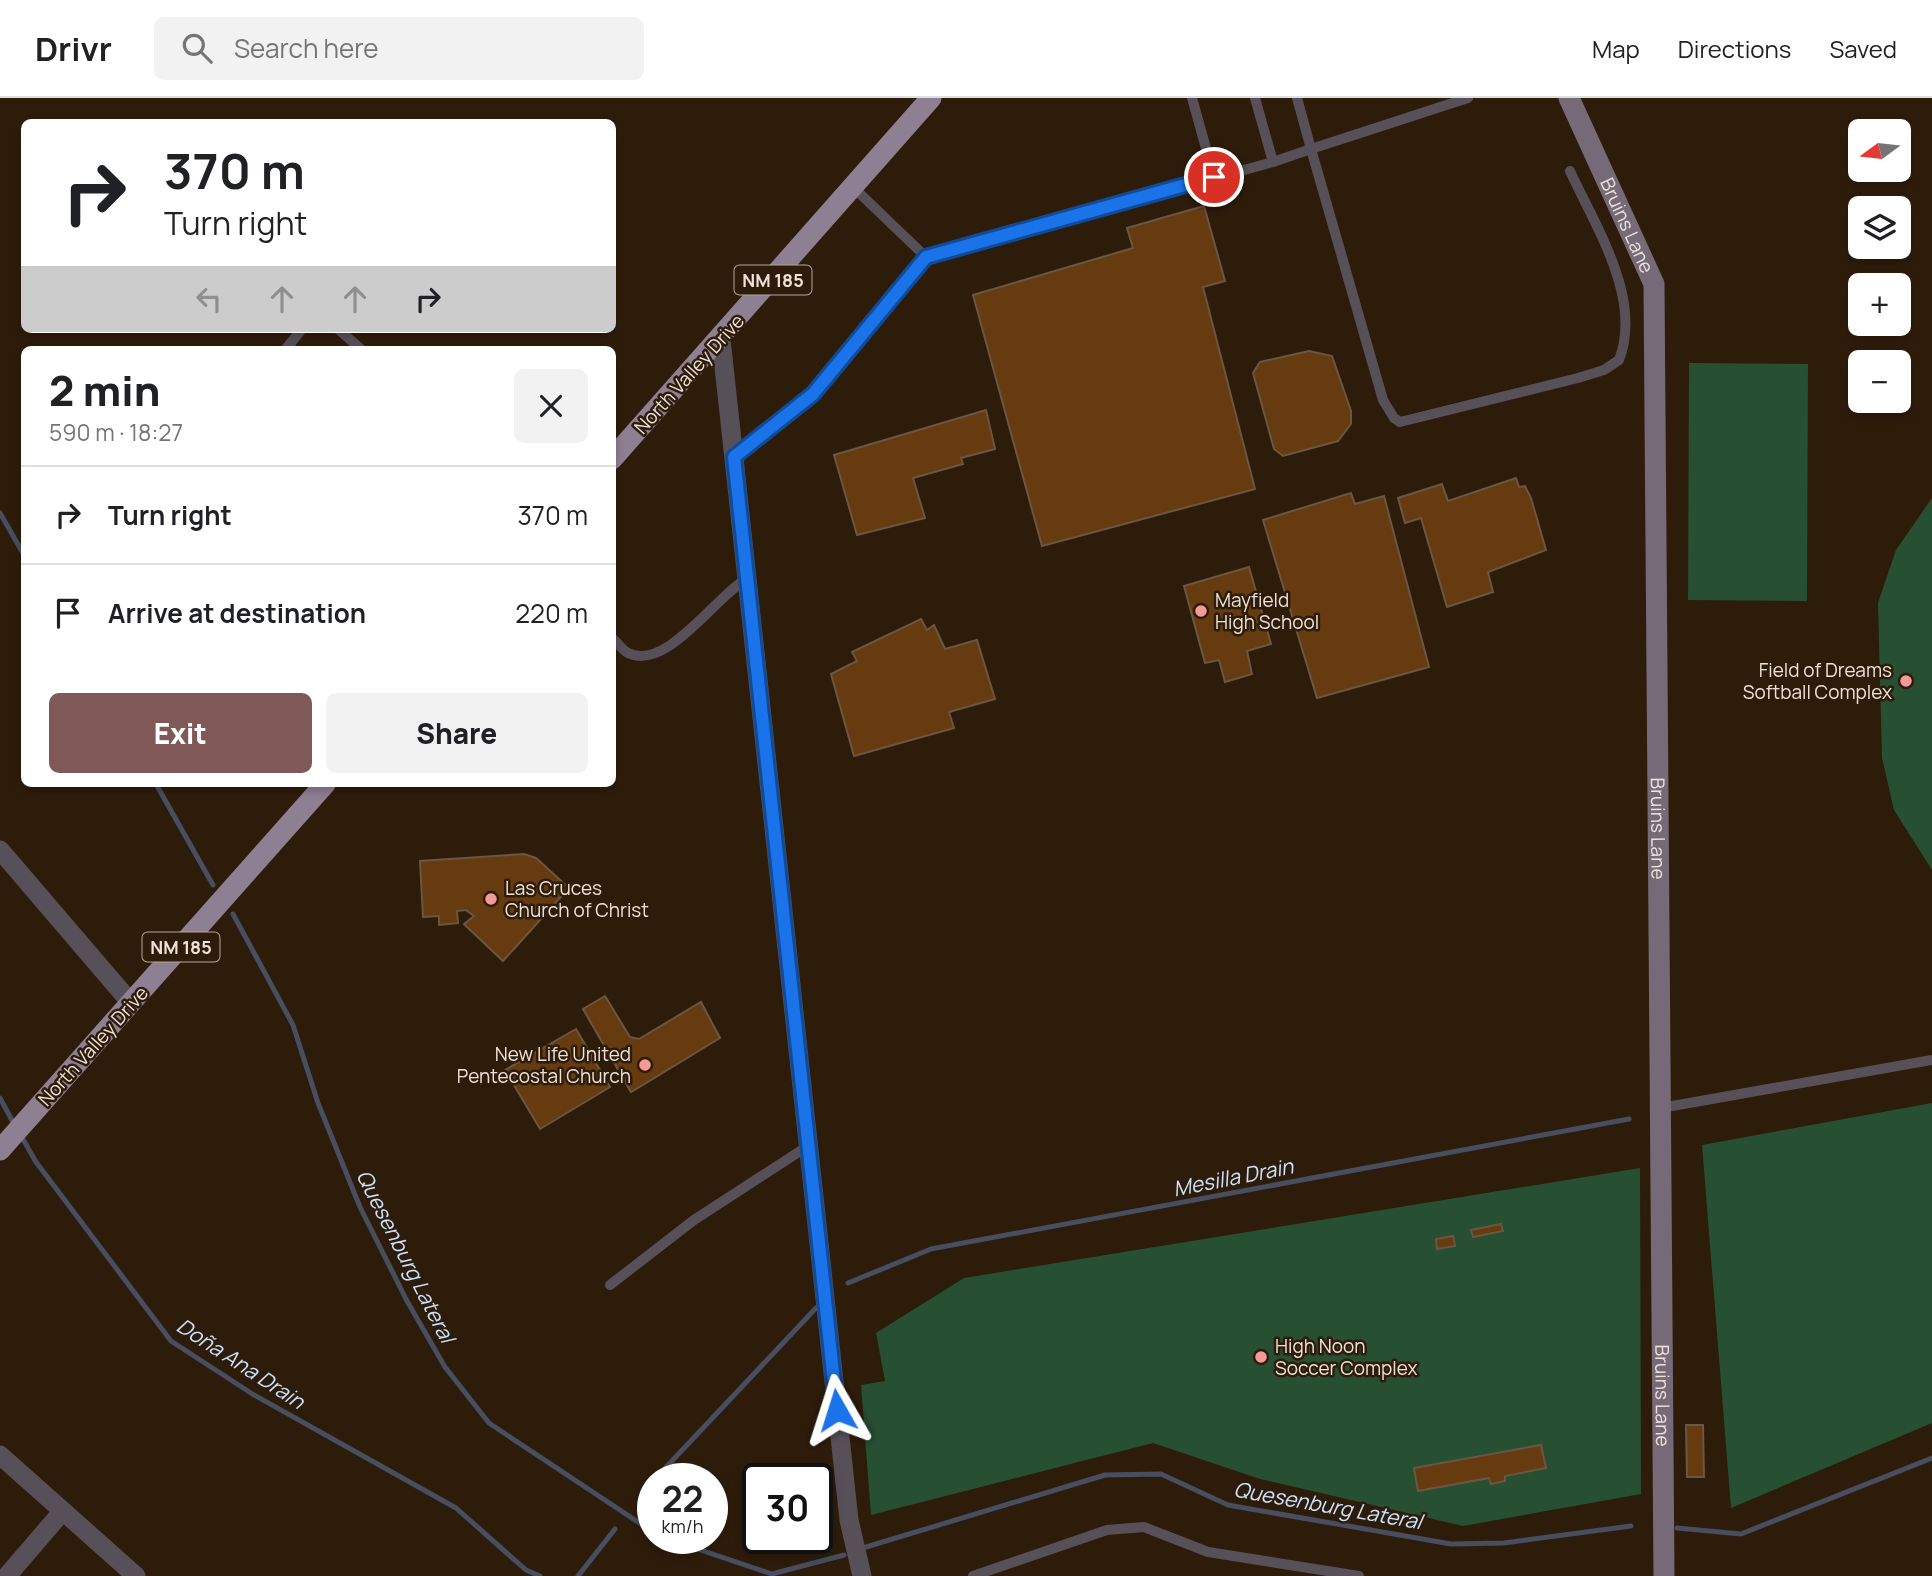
<!DOCTYPE html>
<html lang="en">
<head>
<meta charset="utf-8">
<style>
	body { margin:0; font-family:Manrope,sans-serif; background:#f2f2f2; color:#202124; height:100vh; display:flex; flex-direction:column; font-size:26px; white-space:nowrap }
	* { box-sizing:border-box; margin:0 }
	p { font-size:23px; color:#757577 }
	.icon { flex:none; width:38px; height:38px; fill:none; stroke:currentColor; stroke-width:2; stroke-linecap:round; stroke-linejoin:round }
	.map { position:relative; flex:1; overflow:hidden }
	.sheet { position:absolute; left:21px; top:248px; width:595px; height:441px; display:flex; flex-direction:column; background:#fff; border-radius:10px; box-shadow:0 4px 10px #0003 }
	.sheet>* { flex:none }
	.hud { position:absolute; left:21px; top:21px; width:595px; height:214px; border-radius:10px; box-shadow:0 4px 10px #0003; background:#fff; color:#202124; overflow:hidden }
	.needle { width:46px; rotate:255deg }
	.tools { position:absolute; left:1848px; top:21px; display:grid; gap:14px }
	.tools a { display:grid; place-items:center; width:63px; height:63px; border-radius:10px; background:#fff; box-shadow:0 4px 10px #0003; font-size:35px }
	.speed { position:absolute; left:637px; top:1365px; display:flex; gap:14px; font-size:35px; font-weight:700; text-align:center }
	.speed>* { display:grid; place-content:center; width:91px; height:91px; border-radius:50%; background:#fff; box-shadow:0 4px 10px #0003; line-height:1 }
	.speed small { font-size:18px; font-weight:400 }
	.speed .limit { border:4px solid #111; border-radius:10px; background:#fff; color:#111 }
	.pin { position:absolute; display:grid; place-items:center; width:60px; height:60px; color:#fff; margin:-30px; border:4px solid #fff; border-radius:50%; box-shadow:0 2px 7px #0007 }
	.me { position:absolute; width:77px; margin:-38px; rotate:354deg; stroke-linejoin:round; filter:drop-shadow(0 0 5px #0008) }
	.turn { display:flex; align-items:center; gap:24px; height:147px; padding:0 28px; font-size:32px }
	.turn .icon { width:91px; height:91px; stroke-width:2.5 }
	.turn b { display:block; font-size:49px; line-height:60px }
	.lanes { display:flex; align-items:center; height:66px; padding:0 28px; background:#0003; justify-content:center; gap:35px; direction:ltr }
	.lanes .off { opacity:.35 }
	.round { display:grid; place-items:center; flex:none; width:74px; height:74px; border-radius:10px; background:#f2f2f2 }
	.headline { display:flex; align-items:center; justify-content:space-between; height:119px; padding:0 28px }
	h1 { font-size:42px; font-weight:800; line-height:52px }
	.primary-button { display:flex; gap:14px; margin-top:auto; padding:14px 28px }
	.primary-button a { flex:1; height:80px; border-radius:10px; background:#805858; color:#fff; font-size:28px; font-weight:800; line-height:80px; text-align:center }
	.primary-button a+a { background:#f2f2f2; color:#202124 }
	ul { padding:0; list-style:none }
	li { display:flex; align-items:center; gap:21px; height:98px; padding:0 28px; border-top:2px solid #e0e0e0 }
	li div { flex:1 }
	li b { display:block; font-size:26px }
	li em { font-style:normal }
	header { display:flex; align-items:center; gap:42px; box-sizing:border-box; height:98px; padding:0 35px; background:#fff; border-bottom:2px solid #e0e0e0 }
	header strong { font-size:33px }
	nav { display:flex; gap:38px; margin-inline-start:auto; font-size:24px }
	.search { width:490px; height:63px; background:#f2f2f2; display:flex; align-items:center; gap:18px; box-sizing:border-box; padding:0 24px; border-radius:10px; color:#757577; font-size:26px }
	.map>svg:first-child { display:block }
</style>
</head>
<body>
<header>
<strong>Drivr</strong>
<div class="search"><svg class="icon" aria-label="search" viewBox="0 0 24 24"><circle cx="10" cy="10" r="6"/><path d="M15 15l6 6"/></svg>Search here</div>
<nav><a>Map</a><a>Directions</a><a>Saved</a></nav>
</header>
<div class="map">
<svg width="1932" height="1478" viewBox="0 0 1932 1478">
	<rect width="100%" height="100%" fill="#2e1c0b"/>
	<g fill="#274f32">
		<path d="M1689,265L1808,266L1807,503L1688,502Z"/>
		<path d="M1932,400V772L1894,712L1882,660L1878,505L1896,452Z"/>
		<path d="M1932,1005V1325L1731,1410L1702,1047Z"/>
		<path d="M1640,1070L1641,1396L1463,1428L1260,1381L1153,1345L871,1417L861,1287L885,1283L876,1235L964,1180Z"/>
	</g>
	<g fill="none" stroke-linecap="round" stroke-linejoin="round">
		<g stroke="#474e5f" stroke-width="5">
			<path d="M0,415L24,457"/>
			<path d="M156,686L213,787"/>
			<path d="M233,816L293,927L318,1005L360,1109L407,1203L445,1269L489,1325L653,1434"/>
			<path d="M0,1000L15,1028"/>
			<path d="M20,1036L36,1064L171,1243L254,1297L456,1410L526,1472L540,1478"/>
			<path d="M848,1185L931,1151L1629,1021"/>
			<path d="M655,1381L816,1210"/>
			<path d="M643,1394L653,1383"/>
			<path d="M1677,1430L1741,1436L1932,1360"/>
			<path d="M665,1440L772,1476L844,1457"/>
			<path d="M866,1449L1105,1377L1161,1376L1228,1407L1451,1446L1504,1445L1631,1428"/>
			<path d="M578,1478L615,1431"/>
		</g>
	</g>
	<g fill="#663b0f" stroke="#6b5543" stroke-width="2">
		<path d="M1204,108L1225,183L1203,189L1255,391L1042,448L973,197L1133,150L1127,130Z"/>
		<path d="M1309,253L1332,258L1351,313V326L1338,343L1283,358L1274,351L1253,275L1260,264Z"/>
		<path d="M986,312L995,351L961,360L963,366L913,380L925,420L857,437L834,357Z"/>
		<path d="M1516,380L1519,389L1525,388L1531,400L1546,452L1488,474L1493,494L1447,509L1421,420L1405,425L1398,400L1442,386L1448,403Z"/>
		<path d="M1351,395L1355,406L1384,398L1429,569L1317,600L1263,422Z"/>
		<path d="M1249,469L1271,546L1247,553L1252,576L1225,584L1219,562L1205,565L1184,488Z"/>
		<path d="M921,521L927,532L934,527L945,551L977,542L995,601L949,614L954,630L854,658L831,576L857,563L852,554Z"/>
		<path d="M524,756L536,760L569,790L503,863L464,826L474,818L466,812L457,813L458,825L439,827V818L423,819L420,763Z"/>
		<path d="M605,898L630,939L639,941L701,904L720,940L631,994L583,911Z"/>
		<path d="M576,931L610,989L540,1031L505,972Z"/>
		<path d="M1501,1126L1503,1133L1473,1139L1471,1132Z"/>
		<path d="M1453,1138L1455,1148L1437,1151L1436,1141Z"/>
		<path d="M1686,1327H1703L1704,1379H1687Z"/>
		<path d="M1541,1347L1546,1370L1505,1378V1383L1491,1386L1489,1380L1418,1393L1414,1370Z"/>
	</g>
	<g fill="none" stroke-linecap="round" stroke-linejoin="round">
		<g stroke="#585059" stroke-width="10">
			<path d="M1192,0L1214,79"/>
			<path d="M1297,0L1311,51L1468,0"/>
			<path d="M1273,64L1311,51L1383,302L1394,320L1400,324L1578,280L1604,272L1619,262C1643,200 1595,128 1570,73"/>
			<path d="M853,89L926,159L1273,64L1255,0"/>
			<path d="M338,231L362,252"/>
			<path d="M285,252L302,231"/>
			<path d="M734,359L813,296L926,159"/>
			<path d="M612,540C617,544 623,553 628,555C667,574 716,497 747,481"/>
			<path d="M1661,1010L1932,962"/>
			<path d="M610,1187L694,1122L808,1048"/>
			<path d="M973,1478L1107,1432L1144,1429L1208,1454L1359,1478"/>
		</g>
		<g stroke="#585059" stroke-width="19">
			<path d="M721,241L849,1422L862,1478"/>
			<path d="M0,752L131,905"/>
			<path d="M0,1357L136,1478"/>
			<path d="M7,1478L62,1414"/>
		</g>
		<path stroke="#766a79" stroke-width="21" id="s1" d="M1569,0L1654,186L1664,1478"/>
		<g stroke="#8e7f92" stroke-width="21">
			<path d="M612,361L931,0"/>
			<path d="M0,1052L325,686"/>
		</g>
	</g>
	<g fill="none" stroke-linecap="round" stroke-linejoin="round">
		<g stroke="#114b97" stroke-width="18">
			<path id="route" d="M837,1312L734,359L813,296L926,159L1214,79"/>
		</g>
		<use href="#route" stroke="#1a73e8" stroke-width="12"/>
	</g>
	<g fill="#f59b97" stroke="#2e1c0b" stroke-width="2.5">
		<circle cx="1201" cy="513" r="7"/>
		<circle cx="1906" cy="583" r="7"/>
		<circle cx="491" cy="801" r="7"/>
		<circle cx="645" cy="967" r="7"/>
		<circle cx="1261" cy="1259" r="7"/>
	</g>
	<g text-anchor="middle" dominant-baseline="central" stroke-width="5" stroke-linejoin="round" paint-order="stroke">
		<g fill="#2e1c0b" stroke="#b4a69a" stroke-width="2">
			<rect x="734.5" y="167.5" width="77" height="29" rx="5"/>
			<rect x="142.5" y="834.5" width="77" height="29" rx="5"/>
		</g>
		<g font-size="18" font-weight="bold" fill="#eee1d7">
			<text x="773" y="182">NM 185</text>
			<text x="181" y="849">NM 185</text>
		</g>
		<g font-size="19" fill="#eee1d7" stroke="#2e1c0b">
			<text stroke="none"><textPath href="#s1" startOffset="140">Bruins Lane</textPath></text>
			<text transform="translate(689 276) rotate(-48)">North Valley Drive</text>
			<text stroke="none"><textPath href="#s1" startOffset="749">Bruins Lane</textPath></text>
			<text transform="translate(93 948) rotate(-48)">North Valley Drive</text>
			<text stroke="none"><textPath href="#s1" startOffset="1316">Bruins Lane</textPath></text>
		</g>
		<g font-size="19" fill="#eee1d7" stroke="#2e1c0b" text-anchor="start">
			<text x="1215" y="502">Mayfield<tspan x="1215" dy="22">High School</tspan></text>
			<text x="1892" y="572" text-anchor="end">Field of Dreams<tspan x="1892" dy="22">Softball Complex</tspan></text>
			<text x="505" y="790">Las Cruces<tspan x="505" dy="22">Church of Christ</tspan></text>
			<text x="631" y="956" text-anchor="end">New Life United<tspan x="631" dy="22">Pentecostal Church</tspan></text>
			<text x="1275" y="1248">High Noon<tspan x="1275" dy="22">Soccer Complex</tspan></text>
		</g>
		<g font-size="21" font-style="italic" fill="#cae2fd" stroke="#2e1c0b">
			<text transform="translate(1233 1079) rotate(-11)">Mesilla Drain</text>
			<text transform="translate(406 1158) rotate(63)">Quesenburg Lateral</text>
			<text transform="translate(241 1265) rotate(33)">Doña Ana Drain</text>
			<text transform="translate(1328 1407) rotate(10)">Quesenburg Lateral</text>
		</g>
	</g>
</svg>
<div class="tools">
<a><svg class="needle" viewBox="-14 -14 28 28"><path d="M0-13l5 13h-10z" fill="#e53935"/><path d="M0 13l5-13h-10z" fill="#757577"/></svg></a>
<a><svg class="icon" aria-label="layers" viewBox="0 0 24 24"><path d="M12 4l9 5-9 5-9-5zM3 14l9 5 9-5"/></svg></a>
<a>+</a>
<a>−</a>
</div>
<div class="speed"><div>22<small>km/h</small></div><div class="limit">30</div></div>
<div class="pin" style="left:1214px;top:79px;background:#d93025"><svg class="icon" aria-label="arrive" viewBox="0 0 24 24"><path d="M6 21V4h12l-3 4 3 4H6"/></svg></div>
<svg class="me" style="left:837px;top:1312px" viewBox="-20 -20 40 40"><path d="M0-17L14 15 0 8-14 15z" fill="#1a73e8" stroke="#fff" stroke-width="4"/></svg>
<div class="hud">
<div class="turn"><svg class="icon" aria-label="right" viewBox="0 0 24 24"><path d="M7 20v-9h11M14 6l5 5-5 5"/></svg><div><b>370 m</b>Turn right</div></div>
<div class="lanes"><svg class="icon off" aria-label="left" viewBox="0 0 24 24"><path d="M17 20v-9H6M10 6l-5 5 5 5"/></svg><svg class="icon off" aria-label="ahead" viewBox="0 0 24 24"><path d="M12 20V5M6 11l6-6 6 6"/></svg><svg class="icon off" aria-label="ahead" viewBox="0 0 24 24"><path d="M12 20V5M6 11l6-6 6 6"/></svg><svg class="icon" aria-label="right" viewBox="0 0 24 24"><path d="M7 20v-9h11M14 6l5 5-5 5"/></svg></div>
</div>
<section class="sheet">
<div class="headline"><div><h1>2 min</h1><p>590 m · 18:27</p></div><a class="round"><svg class="icon" aria-label="close" viewBox="0 0 24 24"><path d="M6 6l12 12M18 6L6 18"/></svg></a></div>
<ul>
<li><svg class="icon" aria-label="right" viewBox="0 0 24 24"><path d="M7 20v-9h11M14 6l5 5-5 5"/></svg><div><b>Turn right</b></div><em>370 m</em></li>
<li><svg class="icon" aria-label="arrive" viewBox="0 0 24 24"><path d="M6 21V4h12l-3 4 3 4H6"/></svg><div><b>Arrive at destination</b></div><em>220 m</em></li>
</ul>
<div class="primary-button"><a>Exit</a><a>Share</a></div>
</section>
</div>
</body>
</html>
